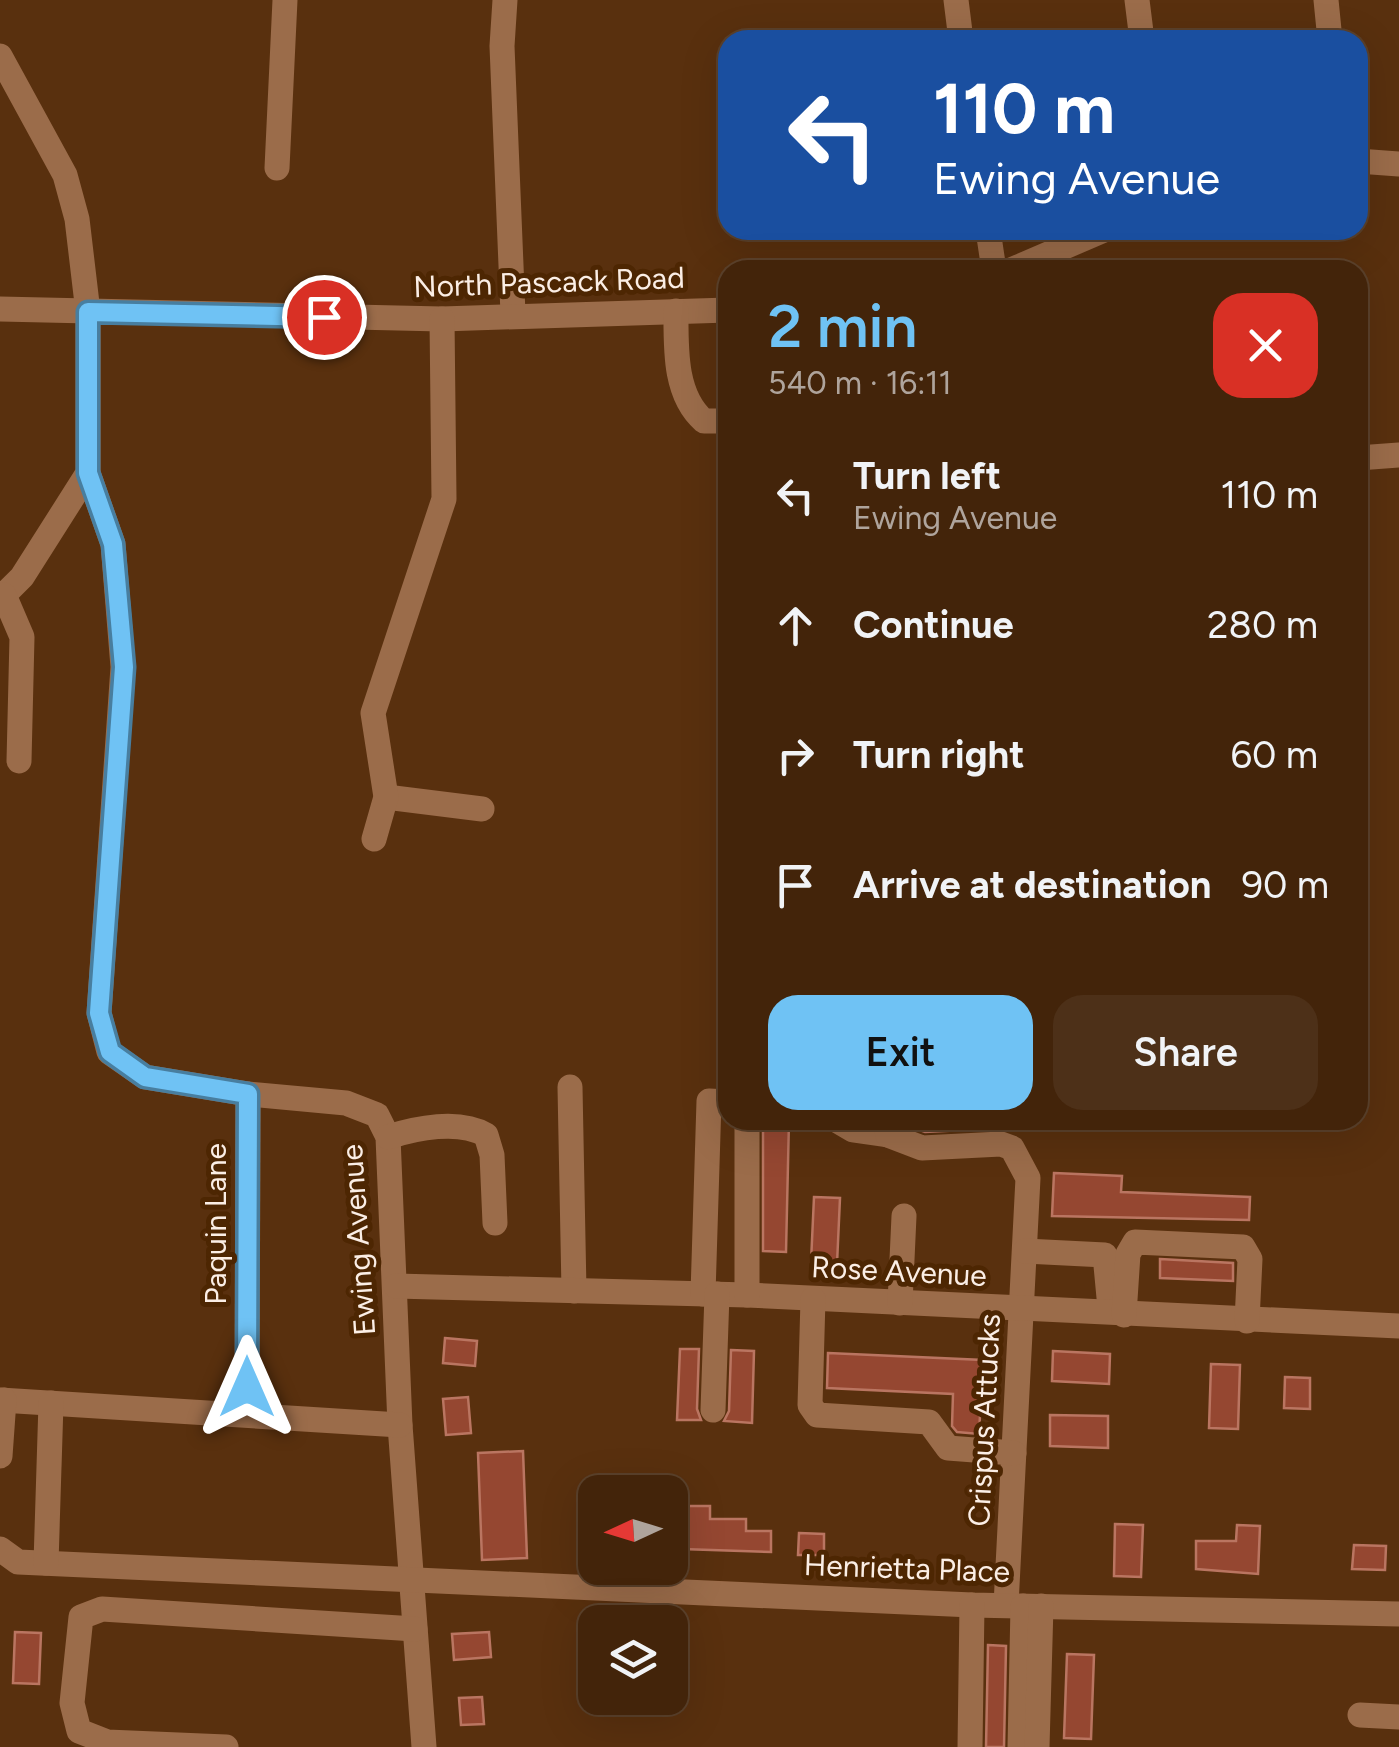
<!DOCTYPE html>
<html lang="en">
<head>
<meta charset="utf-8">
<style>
	body { margin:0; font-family:Figtree,sans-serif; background:#4d3018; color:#f1f3f6; height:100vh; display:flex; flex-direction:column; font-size:38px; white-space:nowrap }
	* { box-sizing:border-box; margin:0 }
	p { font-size:32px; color:#afa49c }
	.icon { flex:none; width:55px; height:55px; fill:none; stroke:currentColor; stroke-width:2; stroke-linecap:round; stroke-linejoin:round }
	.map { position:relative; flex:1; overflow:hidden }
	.details { position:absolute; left:718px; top:260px; width:650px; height:870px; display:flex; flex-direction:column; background:#43240a; border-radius:30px; box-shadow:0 10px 40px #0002,0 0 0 2px #5b412b }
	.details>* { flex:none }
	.banner { position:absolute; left:718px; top:30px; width:650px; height:210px; border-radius:30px; box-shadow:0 10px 40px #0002,0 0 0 2px #5b412b; background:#1a4fa0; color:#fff; overflow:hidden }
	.needle { width:65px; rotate:266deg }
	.fabs { position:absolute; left:578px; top:1475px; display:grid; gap:20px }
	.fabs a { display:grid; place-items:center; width:110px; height:110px; border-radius:20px; background:#43240a; box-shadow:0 10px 40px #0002,0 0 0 2px #5b412b; font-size:50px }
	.pin { position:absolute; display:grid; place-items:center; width:85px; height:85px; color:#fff; margin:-42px; border:5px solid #fff; border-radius:50%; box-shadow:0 2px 10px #0007 }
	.me { position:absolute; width:110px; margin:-55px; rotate:0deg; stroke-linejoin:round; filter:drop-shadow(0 0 8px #0008) }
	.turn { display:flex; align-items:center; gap:35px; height:210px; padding:0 50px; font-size:45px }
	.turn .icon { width:130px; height:130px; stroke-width:2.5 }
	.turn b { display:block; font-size:70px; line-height:85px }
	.round { display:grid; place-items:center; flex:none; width:105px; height:105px; border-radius:30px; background:#4d3018 }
	.summary { display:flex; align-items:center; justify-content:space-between; height:170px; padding:0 50px }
	h1 { font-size:60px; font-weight:600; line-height:75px; color:#6fc2f4 }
	.cta { display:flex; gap:20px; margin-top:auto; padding:20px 50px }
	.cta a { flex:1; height:115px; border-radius:30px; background:#6fc2f4; color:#111; font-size:40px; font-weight:600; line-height:115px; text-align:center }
	.cta a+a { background:#4d3018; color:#f1f3f6 }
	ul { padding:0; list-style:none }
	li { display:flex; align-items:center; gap:30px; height:130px; padding:0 50px }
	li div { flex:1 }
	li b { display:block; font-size:38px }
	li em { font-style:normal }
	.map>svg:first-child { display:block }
</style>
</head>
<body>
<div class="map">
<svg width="1399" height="1747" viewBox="0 0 1399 1747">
	<rect width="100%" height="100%" fill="#59300e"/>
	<g fill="#954731" stroke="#ba7561" stroke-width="2.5">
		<path d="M763,1120H789L786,1252L763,1251Z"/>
		<path d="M916,1120H962L963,1130L925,1132L917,1129Z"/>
		<path d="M1054,1173L1122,1176L1121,1192L1250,1197L1249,1220L1052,1216Z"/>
		<path d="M814,1197L840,1198L837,1264L811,1262Z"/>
		<path d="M1160,1259L1233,1263V1281L1160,1278Z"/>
		<path d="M445,1338L477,1341L475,1366L443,1363Z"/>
		<path d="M680,1349H699L697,1409L701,1420H677Z"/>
		<path d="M731,1350L754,1351L752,1423L724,1421L729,1411Z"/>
		<path d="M1053,1351L1110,1354L1109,1384L1052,1381Z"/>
		<path d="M828,1353L983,1360L979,1434L957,1432L952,1426L953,1394L827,1388Z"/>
		<path d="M1211,1364L1240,1365L1238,1429L1209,1428Z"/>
		<path d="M1285,1377L1310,1378V1409L1284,1408Z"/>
		<path d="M468,1397L471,1433L446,1435L443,1399Z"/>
		<path d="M1050,1415L1108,1416V1448L1050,1446Z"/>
		<path d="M523,1451L527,1558L482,1560L478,1453Z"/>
		<path d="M684,1506H710V1519H746V1531H771V1552L682,1549Z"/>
		<path d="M1115,1524L1143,1525L1141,1577L1114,1576Z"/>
		<path d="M1237,1525L1260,1526L1258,1574L1196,1569V1541H1236Z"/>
		<path d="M799,1533L824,1534V1555H798Z"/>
		<path d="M1354,1545L1386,1546L1385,1570L1352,1569Z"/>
		<path d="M15,1632L41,1633L39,1684L13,1683Z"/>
		<path d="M489,1632L491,1657L454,1660L452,1634Z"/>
		<path d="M988,1645L1006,1646L1004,1747H986Z"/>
		<path d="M1067,1654L1094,1655L1091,1739L1064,1738Z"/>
		<path d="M482,1697L484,1724L461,1725L459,1698Z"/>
	</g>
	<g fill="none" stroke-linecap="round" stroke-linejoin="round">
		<g stroke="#9b6c4a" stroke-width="25">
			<path d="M505,0L502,46L513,314"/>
			<path d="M956,0L961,40"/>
			<path d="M1137,0L1142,40"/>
			<path d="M1326,0L1330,40"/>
			<path d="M0,56L65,175L77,219L88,312V473L22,577L0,599"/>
			<path d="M1358,161L1399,164"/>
			<path d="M277,168L285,0"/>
			<path d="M988,230L994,270"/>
			<path d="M1011,270L1104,230"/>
			<path d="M0,309L442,319L728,310"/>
			<path d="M676,311C676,348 674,395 704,421H728"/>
			<path d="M1358,458L1399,455"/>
			<path d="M88,473L113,544L123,667L99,1013L109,1052L145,1077L248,1094L346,1103L377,1115L388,1137L400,1425L424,1747"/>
			<path d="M4,595L22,637L19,761"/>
			<path d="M386,797L482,809"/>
			<path d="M374,839L386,797L373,713L444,499L442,319"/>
			<path d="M570,1087L574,1291"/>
			<path d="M836,1120L853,1130L888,1135"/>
			<path d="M885,1120L888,1135L922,1148L1001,1144L1012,1148L1028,1178L1006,1605"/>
			<path d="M388,1137C416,1128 459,1119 486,1135L492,1155L495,1223"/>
			<path d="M1025,1251L1105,1255L1110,1308"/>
			<path d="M396,1286L747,1295L1399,1326"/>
			<path d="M703,1294L709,1101L728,1102"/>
			<path d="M747,1295V1120"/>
			<path d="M813,1299L810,1405L817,1415L929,1422L948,1448L1014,1453"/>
			<path d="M900,1303L904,1216"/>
			<path d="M1124,1315L1128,1254L1135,1242L1243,1247L1250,1259L1247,1321"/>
			<path d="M0,1400L400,1425"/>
			<path d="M713,1410L717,1294"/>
			<path d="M247,1414L248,1094"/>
			<path d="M0,1456L4,1400"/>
			<path d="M0,1549L18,1562L972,1605L1399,1614"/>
			<path d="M46,1563L51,1403"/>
			<path d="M1360,1715L1399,1717"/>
			<path d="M226,1747L107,1742L79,1731L72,1703L81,1617L102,1609L415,1629"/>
			<path d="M970,1747L972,1605"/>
			<path d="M1020,1747L1023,1606"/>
			<path d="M1037,1747L1041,1606"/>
		</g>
	</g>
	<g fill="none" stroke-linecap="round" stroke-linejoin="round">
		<g stroke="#487e9f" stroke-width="25">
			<path id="route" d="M247,1387L248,1094L145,1077L110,1052L99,1013L124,667L113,544L88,473V312L324,317"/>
		</g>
		<use href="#route" stroke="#6fc2f4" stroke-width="18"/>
	</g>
	<g text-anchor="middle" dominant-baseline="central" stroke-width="10" stroke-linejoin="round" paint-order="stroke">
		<g font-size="30" fill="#fbeee5" stroke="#4d2602">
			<text transform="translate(549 282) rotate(-2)">North Pascack Road</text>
			<text transform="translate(215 1224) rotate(-90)">Paquin Lane</text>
			<text transform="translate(358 1240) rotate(-94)">Ewing Avenue</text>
			<text transform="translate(899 1271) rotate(3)">Rose Avenue</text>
			<text transform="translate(984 1420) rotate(-87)">Crispus Attucks</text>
			<text transform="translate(907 1568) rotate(2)">Henrietta Place</text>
		</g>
	</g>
</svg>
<div class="fabs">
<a><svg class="needle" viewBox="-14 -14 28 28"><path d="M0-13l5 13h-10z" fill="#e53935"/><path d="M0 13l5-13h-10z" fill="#afa49c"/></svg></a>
<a><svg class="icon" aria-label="layers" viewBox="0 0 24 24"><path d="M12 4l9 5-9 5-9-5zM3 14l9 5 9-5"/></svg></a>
</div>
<div class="pin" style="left:324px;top:317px;background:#d93025"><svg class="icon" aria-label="arrive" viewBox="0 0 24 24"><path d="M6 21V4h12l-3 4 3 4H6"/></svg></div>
<svg class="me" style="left:247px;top:1387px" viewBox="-20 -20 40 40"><path d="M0-17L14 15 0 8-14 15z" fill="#6fc2f4" stroke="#fff" stroke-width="4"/></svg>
<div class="banner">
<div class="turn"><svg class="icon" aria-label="left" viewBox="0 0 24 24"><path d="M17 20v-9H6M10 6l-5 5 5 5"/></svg><div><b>110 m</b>Ewing Avenue</div></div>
</div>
<section class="details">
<div class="summary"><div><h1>2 min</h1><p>540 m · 16:11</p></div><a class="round" style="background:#d93025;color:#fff"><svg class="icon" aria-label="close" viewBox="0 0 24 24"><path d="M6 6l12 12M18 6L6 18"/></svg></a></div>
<ul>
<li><svg class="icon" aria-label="left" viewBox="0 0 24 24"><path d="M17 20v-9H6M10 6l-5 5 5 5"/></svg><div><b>Turn left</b><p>Ewing Avenue</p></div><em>110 m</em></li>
<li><svg class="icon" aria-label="ahead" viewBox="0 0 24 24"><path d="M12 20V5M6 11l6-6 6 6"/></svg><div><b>Continue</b></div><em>280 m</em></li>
<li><svg class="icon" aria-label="right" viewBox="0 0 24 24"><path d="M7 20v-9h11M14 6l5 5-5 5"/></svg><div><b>Turn right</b></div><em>60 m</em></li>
<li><svg class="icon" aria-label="arrive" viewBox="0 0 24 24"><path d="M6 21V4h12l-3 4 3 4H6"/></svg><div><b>Arrive at destination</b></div><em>90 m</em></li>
</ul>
<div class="cta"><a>Exit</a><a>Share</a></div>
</section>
</div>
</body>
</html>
